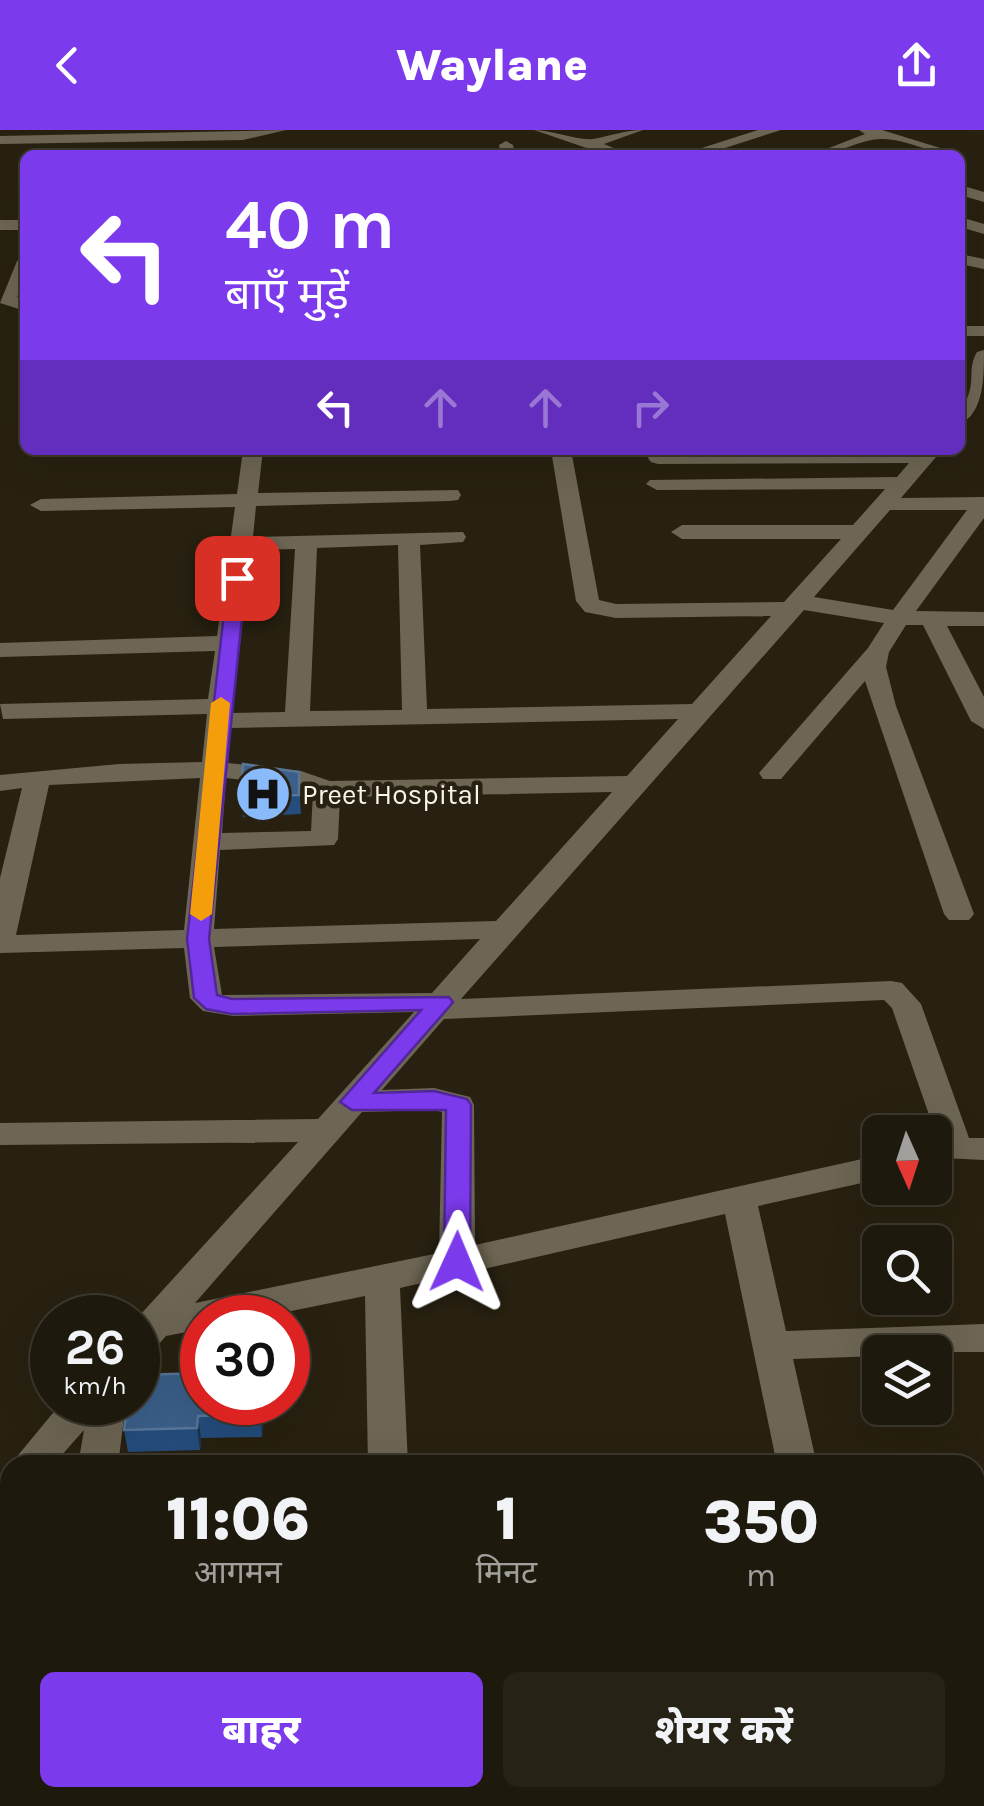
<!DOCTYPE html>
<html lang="hi">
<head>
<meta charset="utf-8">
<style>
	body { margin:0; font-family:Karla,"Noto Sans Devanagari",sans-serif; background:#262216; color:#f1f3f6; height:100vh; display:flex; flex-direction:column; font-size:38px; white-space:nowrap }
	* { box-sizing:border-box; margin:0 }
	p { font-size:32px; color:#a1a09d }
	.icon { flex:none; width:55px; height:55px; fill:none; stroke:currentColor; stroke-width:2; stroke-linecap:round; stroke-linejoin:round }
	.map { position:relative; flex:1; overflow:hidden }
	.drawer { position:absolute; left:0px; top:1325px; width:985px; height:352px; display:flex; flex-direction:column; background:#1e190d; border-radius:30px 30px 0 0; box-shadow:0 10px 40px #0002,0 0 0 2px #3c382e }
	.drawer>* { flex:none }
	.top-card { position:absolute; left:20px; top:20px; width:945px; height:305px; border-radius:15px; box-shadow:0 10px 40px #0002,0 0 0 2px #3c382e; background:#7c3aed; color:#fff; overflow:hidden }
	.needle { width:65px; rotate:177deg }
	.controls { position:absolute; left:862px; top:985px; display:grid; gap:20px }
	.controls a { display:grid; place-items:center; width:90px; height:90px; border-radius:15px; background:#1e190d; box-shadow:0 10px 40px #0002,0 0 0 2px #3c382e; font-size:50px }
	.speed { position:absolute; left:30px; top:1165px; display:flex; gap:20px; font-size:50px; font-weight:700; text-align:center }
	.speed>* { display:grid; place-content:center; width:130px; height:130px; border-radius:50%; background:#1e190d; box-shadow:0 10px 40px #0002,0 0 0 2px #3c382e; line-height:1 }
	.speed small { font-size:25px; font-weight:400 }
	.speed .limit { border:15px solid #d22; background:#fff; color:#111 }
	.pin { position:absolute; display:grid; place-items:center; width:85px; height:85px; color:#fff; margin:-42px; border-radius:20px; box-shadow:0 5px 15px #0006 }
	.me { position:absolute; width:110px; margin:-55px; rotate:1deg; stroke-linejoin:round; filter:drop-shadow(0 0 8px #0008) }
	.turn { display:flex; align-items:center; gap:35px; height:210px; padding:0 40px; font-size:45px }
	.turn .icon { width:130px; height:130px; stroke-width:2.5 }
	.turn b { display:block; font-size:70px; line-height:85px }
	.lanes { display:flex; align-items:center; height:95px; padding:0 40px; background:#0003; justify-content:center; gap:50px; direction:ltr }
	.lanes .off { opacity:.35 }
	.eta { display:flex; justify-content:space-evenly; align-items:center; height:170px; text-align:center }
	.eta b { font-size:60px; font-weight:800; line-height:70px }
	.cta { display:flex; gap:20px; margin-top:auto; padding:20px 40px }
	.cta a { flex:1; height:115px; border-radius:15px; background:#7c3aed; color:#fff; font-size:40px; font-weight:800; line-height:115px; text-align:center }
	.cta a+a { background:#262216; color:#f1f3f6 }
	header { display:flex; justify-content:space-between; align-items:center; height:130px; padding:0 40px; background:#7c3aed; color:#fff; font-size:45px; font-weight:800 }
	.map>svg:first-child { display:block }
</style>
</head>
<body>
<header><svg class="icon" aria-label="back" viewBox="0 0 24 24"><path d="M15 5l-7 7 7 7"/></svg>Waylane<svg class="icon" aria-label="share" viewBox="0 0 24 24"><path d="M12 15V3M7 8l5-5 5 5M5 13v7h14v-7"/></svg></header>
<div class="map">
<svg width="984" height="1676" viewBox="0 0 984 1676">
	<rect width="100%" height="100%" fill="#282111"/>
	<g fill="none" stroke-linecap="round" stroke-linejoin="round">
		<g fill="#6e6654" fill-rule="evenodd">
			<path d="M286,0L243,10L0,14V6Z"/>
			<path d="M534,0C552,0 578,11 593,9C611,6 625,0 643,0L604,14L630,25H607Z"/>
			<path d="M758,0H781L703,25H680Z"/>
			<path d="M859,0H882L963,25L960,28V25C932,25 905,8 881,9C860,9 838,25 811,25L865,4Z"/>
			<path d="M506,11L513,15L515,25H501L499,15Z"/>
			<path d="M960,55L984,62V72L960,65Z"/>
			<path d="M960,87L984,94V104L960,97Z"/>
			<rect x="0" y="90" width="25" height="10"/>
			<path d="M960,124L984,129V139L960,134Z"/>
			<path d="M25,126V150L17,167L25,170V181L0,173L17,131Z"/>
			<rect x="960" y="196" width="24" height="10"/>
			<path d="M984,220C984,247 984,283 960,294C960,275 965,277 969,263C974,248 968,237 977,222Z"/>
			<path d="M243,320H263L258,363L458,360L461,365L458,370L450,371L256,376L253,407L463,402L466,407L463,412L420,415L427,579L692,574L771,486L616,488L585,482L576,471L551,320H571L599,470L616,474L784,472L841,409H682L671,402L682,395H853L885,359L657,360L646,354L650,350L897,347L909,333L658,334L651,332L648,328L651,324L942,320L901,368L984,367V388L916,481L984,482V496H947L984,567V599L971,591L923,495H906L889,522L886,537L896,576L974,784L969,790H949L944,784L865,551L781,649H763L759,643L868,518L884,493L804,480L461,869L891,851L902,853L921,874L969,1008H984V1030L944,1028L892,878L884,870L444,889L382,960L434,958L470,967L474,975L475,1115L880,1025V1049L758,1076L786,1201L984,1194V1222H880V1226L793,1229L817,1335H777L725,1084L400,1158L408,1335H368L365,1166L257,1188H202V1199L166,1206L151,1223L138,1227L140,1185L298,1012L0,1015V993L318,989L414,882L233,886L203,881L190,868L184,818L0,823V748L22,658L0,661V645L119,634L202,632L207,584L3,589L0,574L208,569L215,521L0,527V513L217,506L235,377L41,381L30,375L41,369L237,364ZM890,380H967L893,480L814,467ZM398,415L402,580L310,581L317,418ZM295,419L285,582L232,583L251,420ZM678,589L627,646L330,651L301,641L228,633L231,598ZM200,648L184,800L16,805L49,655ZM226,648L295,656L313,663L311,701L222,703ZM612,662L496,791L214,799L220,720L334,715L338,709L340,667ZM480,809L432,863L222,865L214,817ZM434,980L442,982L439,1123L195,1173L362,982Z"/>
			<path d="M62,1272H126L118,1335H78L84,1300L53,1335H10Z"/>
			<path d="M10,1341V1382L0,1385V1344Z"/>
			<path d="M27,1668H72L71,1676H25Z"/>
			<path d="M393,1668H438L441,1676H395Z"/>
			<path d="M783,1668H828L830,1676H784Z"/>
		</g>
	</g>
	<g fill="#244d7d">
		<path d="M299,642L301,684L243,687L241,667Z"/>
		<path d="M264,1272L262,1307L201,1308L200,1320L128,1322L124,1300Z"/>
	</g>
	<g fill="#1c344d">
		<path d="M261,1272H264L262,1307L260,1284Z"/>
		<path d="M198,1286L201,1308L200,1320L197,1298Z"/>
	</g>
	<g fill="#3b5f89" stroke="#597698" stroke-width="2.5">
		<path d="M243,634L299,642V665L241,667Z"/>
		<path d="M202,1243V1272H261L260,1284L198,1286L197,1298L124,1300L128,1272H138V1245Z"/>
	</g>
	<path fill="#7c3aed" stroke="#51269a" stroke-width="2.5" d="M237,442L246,448L209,809L217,865L232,869L449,867L453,872L449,877L374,963L434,961L467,969L471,975L470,1132L467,1139H447L444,1132L446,980H352L340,972L421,880L232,884L206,879L194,868L187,809L228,448Z"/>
	<path fill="#f59e0b" d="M221,567L230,573L212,784L201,791L190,784L211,573Z"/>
	<defs>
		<g id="hospital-disc" transform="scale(2.875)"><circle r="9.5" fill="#88bafc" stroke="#282111"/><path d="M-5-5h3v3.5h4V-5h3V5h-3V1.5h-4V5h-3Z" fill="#111"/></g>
	</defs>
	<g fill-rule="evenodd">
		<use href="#hospital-disc" x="263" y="664"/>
	</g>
	<g text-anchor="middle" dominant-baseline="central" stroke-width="9" stroke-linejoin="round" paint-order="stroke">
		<g font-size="28" fill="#f9f4ea" stroke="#282111" text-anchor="start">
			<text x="302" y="664">Preet Hospital</text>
		</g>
	</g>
</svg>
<div class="controls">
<a><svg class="needle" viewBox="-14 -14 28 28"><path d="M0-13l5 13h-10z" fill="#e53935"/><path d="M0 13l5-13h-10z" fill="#a1a09d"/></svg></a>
<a><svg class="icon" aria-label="search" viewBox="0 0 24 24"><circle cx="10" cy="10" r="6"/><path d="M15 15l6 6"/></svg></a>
<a><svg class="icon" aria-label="layers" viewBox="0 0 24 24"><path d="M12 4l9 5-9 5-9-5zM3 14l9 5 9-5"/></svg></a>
</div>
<div class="speed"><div>26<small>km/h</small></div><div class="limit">30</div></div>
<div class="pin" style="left:237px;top:448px;background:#d93025"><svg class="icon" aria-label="arrive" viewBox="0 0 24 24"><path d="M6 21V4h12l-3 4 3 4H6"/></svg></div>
<svg class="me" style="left:457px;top:1132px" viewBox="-20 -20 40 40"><path d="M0-17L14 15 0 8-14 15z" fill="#7c3aed" stroke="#fff" stroke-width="4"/></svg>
<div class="top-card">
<div class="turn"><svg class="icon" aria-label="left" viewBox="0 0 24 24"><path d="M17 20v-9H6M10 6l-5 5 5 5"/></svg><div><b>40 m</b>बाएँ मुड़ें</div></div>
<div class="lanes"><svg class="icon" aria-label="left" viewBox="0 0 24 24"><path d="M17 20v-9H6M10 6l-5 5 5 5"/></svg><svg class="icon off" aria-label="ahead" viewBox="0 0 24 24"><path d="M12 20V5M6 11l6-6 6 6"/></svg><svg class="icon off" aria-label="ahead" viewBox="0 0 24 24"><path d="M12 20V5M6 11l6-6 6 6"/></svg><svg class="icon off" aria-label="right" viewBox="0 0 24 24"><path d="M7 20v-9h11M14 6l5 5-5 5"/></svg></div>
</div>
<section class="drawer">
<div class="eta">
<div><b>11:06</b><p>आगमन</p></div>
<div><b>1</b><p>मिनट</p></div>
<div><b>350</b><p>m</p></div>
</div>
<div class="cta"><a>बाहर</a><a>शेयर करें</a></div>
</section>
</div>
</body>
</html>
